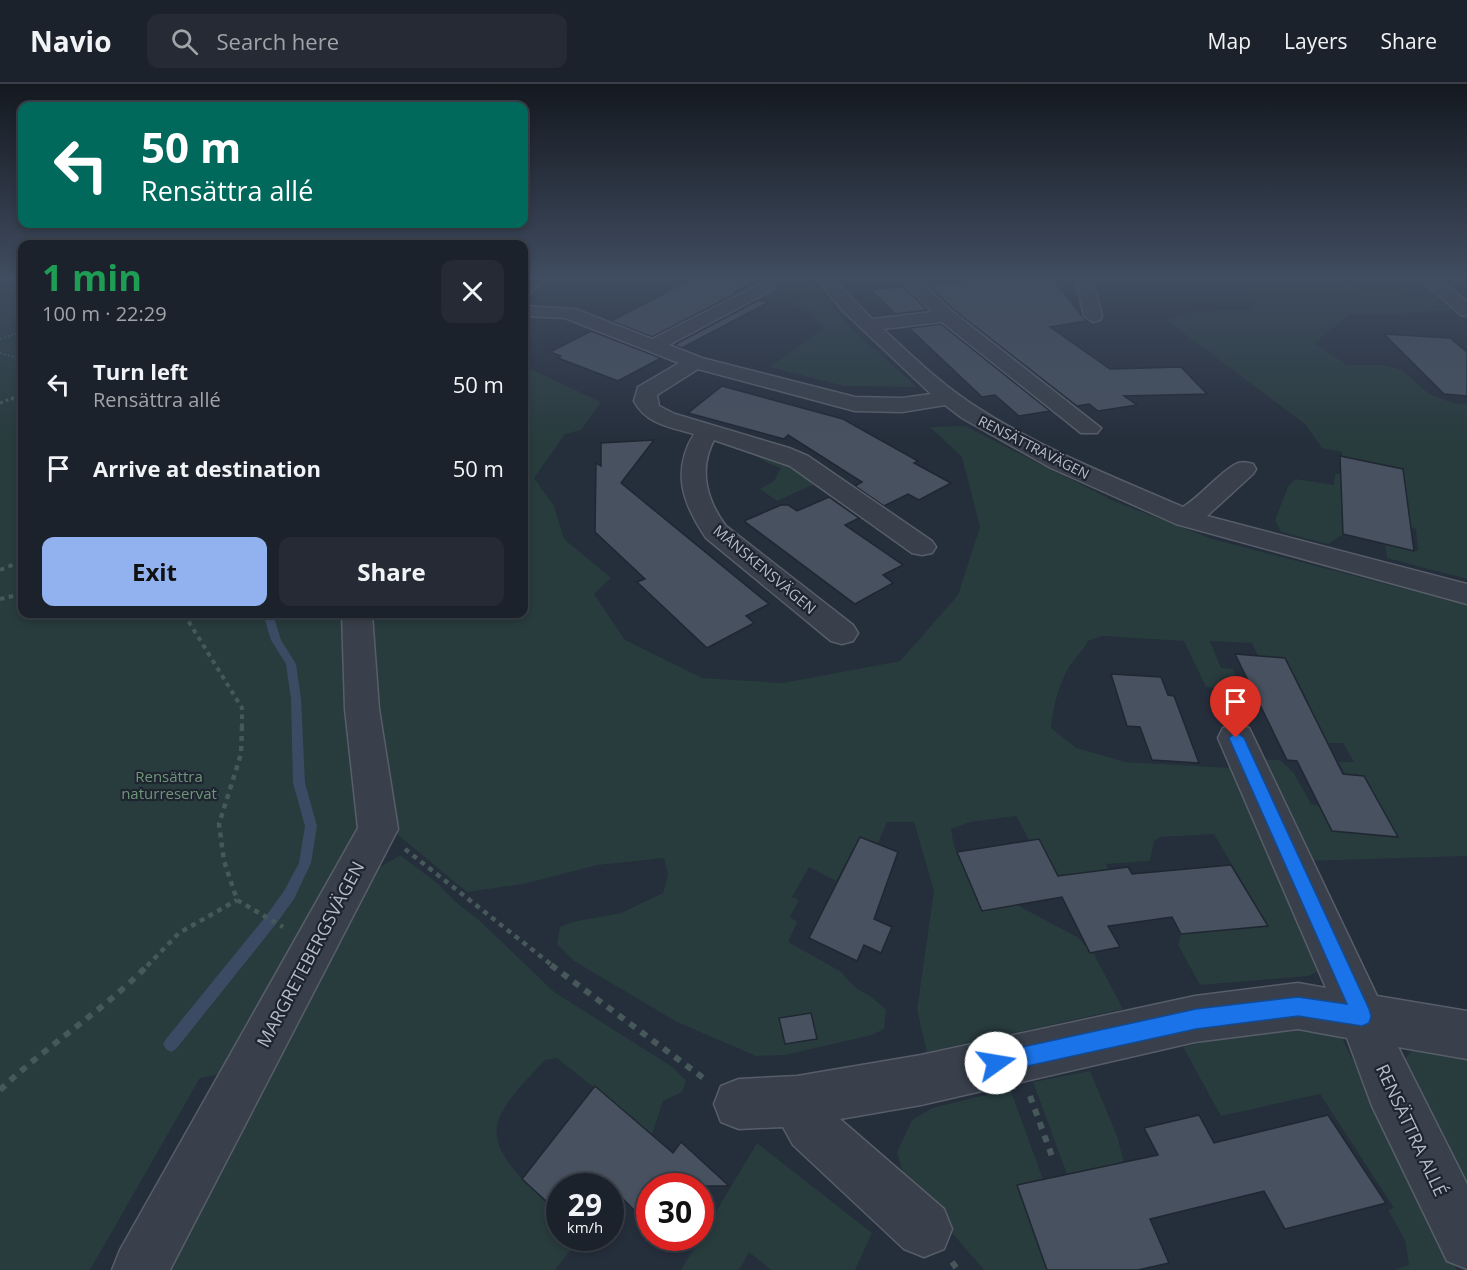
<!DOCTYPE html>
<html lang="en">
<head>
<meta charset="utf-8">
<style>
	body { margin:0; font-family:"Open Sans",sans-serif; background:#252a34; color:#f1f3f6; height:100vh; display:flex; flex-direction:column; font-size:22px; white-space:nowrap }
	* { box-sizing:border-box; margin:0 }
	p { font-size:20px; color:#a0a4a9 }
	.icon { flex:none; width:33px; height:33px; fill:none; stroke:currentColor; stroke-width:2; stroke-linecap:round; stroke-linejoin:round }
	.map { position:relative; flex:1; overflow:hidden }
	.drawer { position:absolute; left:18px; top:156px; width:510px; height:378px; display:flex; flex-direction:column; background:#1c222c; border-radius:12px; box-shadow:0 3px 9px #0003,0 0 0 2px #3a3f48 }
	.drawer>* { flex:none }
	.banner { position:absolute; left:18px; top:18px; width:510px; height:126px; border-radius:12px; box-shadow:0 3px 9px #0003,0 0 0 2px #3a3f48; background:#00695c; color:#fff; overflow:hidden }
	.speed { position:absolute; left:546px; top:1089px; display:flex; gap:12px; font-size:30px; font-weight:700; text-align:center }
	.speed>* { display:grid; place-content:center; width:78px; height:78px; border-radius:50%; background:#1c222c; box-shadow:0 3px 9px #0003,0 0 0 2px #3a3f48; line-height:1 }
	.speed small { font-size:15px; font-weight:400 }
	.speed .limit { border:9px solid #d22; background:#fff; color:#111 }
	.pin { position:absolute; display:grid; place-items:center; width:51px; height:51px; color:#fff; margin:-62px -26px; border-radius:50% 50% 50% 0; rotate:-45deg; box-shadow:0 0 6px #0007 }
	.pin .icon { rotate:45deg }
	.me { position:absolute; width:66px; margin:-33px; rotate:77deg; stroke-linejoin:round; filter:drop-shadow(0 0 4px #0008) }
	.turn { display:flex; align-items:center; gap:21px; height:126px; padding:0 24px; font-size:27px }
	.turn .icon { width:78px; height:78px; stroke-width:2.5 }
	.turn b { display:block; font-size:42px; line-height:51px }
	.round { display:grid; place-items:center; flex:none; width:63px; height:63px; border-radius:12px; background:#252a34 }
	.headline { display:flex; align-items:center; justify-content:space-between; height:102px; padding:0 24px }
	h1 { font-size:36px; font-weight:700; line-height:45px; color:#1e9e55 }
	.action { display:flex; gap:12px; margin-top:auto; padding:12px 24px }
	.action a { flex:1; height:69px; border-radius:12px; background:#91b2ef; color:#111; font-size:24px; font-weight:700; line-height:69px; text-align:center }
	.action a+a { background:#252a34; color:#f1f3f6 }
	ul { padding:0; list-style:none }
	li { display:flex; align-items:center; gap:18px; height:84px; padding:0 24px }
	li div { flex:1 }
	li b { display:block; font-size:22px }
	li em { font-style:normal }
	header { display:flex; align-items:center; gap:36px; box-sizing:border-box; height:84px; padding:0 30px; background:#1c222c; border-bottom:2px solid #3a3f48 }
	header strong { font-size:28px }
	nav { display:flex; gap:33px; margin-inline-start:auto; font-size:21px }
	.search { width:420px; height:54px; background:#252a34; display:flex; align-items:center; gap:15px; box-sizing:border-box; padding:0 21px; border-radius:12px; color:#a0a4a9; font-size:22px }
	.map>svg:first-child { display:block }
</style>
</head>
<body>
<header>
<strong>Navio</strong>
<div class="search"><svg class="icon" aria-label="search" viewBox="0 0 24 24"><circle cx="10" cy="10" r="6"/><path d="M15 15l6 6"/></svg>Search here</div>
<nav><a>Map</a><a>Layers</a><a>Share</a></nav>
</header>
<div class="map">
<svg width="1467" height="1186" viewBox="0 0 1467 1186">
	<rect width="100%" height="100%" fill="#252e3b"/>
	<g fill="#283b3d">
		<path d="M0,192H22V530H344L365,749L220,990L200,994L90,1186H0Z"/>
		<path d="M746,192H806L852,245L917,303L844,302L770,283L823,245L809,228L784,220L802,217L779,203Z"/>
		<path d="M1252,192H1343L1353,202L1364,207L1440,213L1455,226L1406,229L1405,231L1351,230L1314,259L1347,281H1383L1402,286L1429,310L1453,319L1467,320V495L1387,474L1385,460L1418,467L1416,445L1343,428V450L1328,460L1281,448L1275,436L1288,403L1295,395L1334,401L1335,390L1403,385L1342,372V368L1322,364L1306,341L1166,236L1194,227L1252,226L1245,199Z"/>
		<path d="M524,282L601,318L581,346L565,350L534,394L554,422L564,455L611,494L594,510L625,556L702,594L783,599L900,577L958,511L980,443L962,373L930,343L965,342L1114,417L1212,455L1467,521V772L1305,777L1258,675L1280,676L1294,689L1311,720L1320,722L1332,747L1398,753L1364,692L1345,690L1338,678H1354L1343,659H1325L1294,618L1309,619L1285,574L1258,572L1252,559L1210,557L1221,584L1233,585L1241,606L1206,603L1184,557L1102,552L1088,557C1083,567 1077,572 1071,580C1059,598 1053,623 1051,644L1076,664L1126,678L1231,684L1319,887L1308,892L1200,901L1178,861L1181,850L1268,842L1214,750L1161,753L1154,757L1150,777L1106,780L1108,785L1065,805L1039,755L1029,756L1016,732L970,738L951,745L954,762L982,827L1017,821L1077,853L1095,872L1123,925L927,968L917,926L934,807L914,738H887L878,759L860,753L836,797L809,783L792,813L799,816L790,833L797,838L788,858L840,887L856,904L873,914L886,926L884,945L872,951L785,971L756,972L677,938L574,877L557,860L560,843L572,838L621,829L663,809L668,791L664,774L598,781L523,800L467,808L386,741L368,626L362,530H524Z"/>
		<path d="M744,366L789,380L817,399L777,417L760,405L774,397L781,384C763,379 759,372 744,366Z"/>
		<path d="M400,771L437,799L458,820L479,836L554,908L671,982L686,997L682,1008L663,1017L652,1050L557,974L545,976C530,993 500,1020 497,1043C492,1075 539,1110 559,1130L560,1154H580L555,1186H153L374,787Z"/>
		<path d="M1276,945H1305L1341,952L1457,1186H1394L1409,1181L1405,1156L1388,1126L1394,1124L1320,1010L1221,1032L1183,963L1241,949Z"/>
		<path d="M1415,963L1467,969V1108L1404,987L1405,975Z"/>
		<path d="M1090,987L1117,1052L1124,1078L1067,1090L1033,998Z"/>
		<path d="M1010,1005L1043,1095L1017,1101L1047,1186H984L904,1093L897,1068L912,1036L932,1024Z"/>
		<path d="M757,1059L872,1149L855,1186H771L749,1168L739,1186H681Z"/>
	</g>
	<g fill="none" stroke-linecap="round" stroke-linejoin="round">
		<path fill="#3c4b63" fill-rule="evenodd" d="M263,530H273L281,556L296,580L301,615L305,699L317,742L311,779L294,815L276,840L176,965L171,968L166,965L163,960L166,955L266,832L284,807L299,779L305,742L293,699L291,615L286,580L271,556Z"/>
	</g>
	<g fill="#47515f" stroke="#202732" stroke-width="1.5">
		<path d="M697,192H763L734,208L737,209L652,253L611,237Z"/>
		<path d="M958,192H1051L1086,237L1050,243L1110,285L1181,283L1207,310L1124,312L1137,321L1098,327L1089,320L1077,322L954,226L928,201L964,198Z"/>
		<path d="M904,203L927,226L895,230L870,205Z"/>
		<path d="M759,216L769,218L682,264L674,261Z"/>
		<path d="M941,240L1050,327L1019,332L995,311L982,313L909,244Z"/>
		<path d="M591,247L661,274L618,297L558,274L561,272L550,268Z"/>
		<path d="M1384,250L1450,254L1467,268V312L1444,310Z"/>
		<path d="M722,302L843,335L918,377L914,379L951,399L919,416L908,410L884,422L855,402L862,398L788,351L784,355L688,329Z"/>
		<path d="M654,356L621,399L769,520L746,532L754,539L707,564L637,498L645,495L595,448L596,379L601,382V359Z"/>
		<path d="M1340,372L1403,385L1414,467L1343,450Z"/>
		<path d="M829,413L859,434L845,441L903,481L883,491L893,499L855,520L744,437L781,421H788L797,427Z"/>
		<path d="M1235,570L1285,574L1343,690L1364,692L1398,753L1332,747L1297,677L1287,676Z"/>
		<path d="M1111,590L1161,593L1168,611L1174,612L1199,679L1152,676L1140,643L1127,642Z"/>
		<path d="M860,753L898,768L874,835L892,843L881,869L864,861L857,877L809,854Z"/>
		<path d="M1039,755L1058,792L1128,783L1132,790L1231,781L1268,842L1181,850L1172,833L1108,842L1120,863L1090,869L1062,813L982,827L957,768Z"/>
		<path d="M811,929L817,955L785,960L779,934Z"/>
		<path d="M595,1002L673,1069L681,1058L729,1102H650V1142L610,1102H560V1130L522,1095Z"/>
		<path d="M1199,1031L1214,1059L1328,1031L1386,1119L1285,1145L1264,1107L1150,1135L1169,1179L1138,1186H1047L1017,1101L1158,1071L1144,1044Z"/>
	</g>
	<g fill="none" stroke-linecap="round" stroke-linejoin="round">
		<g stroke="#575e69" stroke-width="3">
			<g id="minor">
				<path d="M530,192H549L530,209L524,210V197Z"/>
				<path d="M814,192H831L872,235L932,228L897,192H915L953,228L1101,344L1097,349H1081L942,238L883,245C913,273 943,302 978,324C1042,365 1114,393 1183,423C1202,411 1216,392 1234,381C1240,377 1246,378 1253,380L1256,385L1253,390L1207,432L1467,500V520L1176,440L1051,384L962,334L945,321L902,328L855,327L698,285L657,311L659,322L675,330L789,364L808,372L932,457L936,463L932,469L922,471L912,469L790,382L714,356C698,386 707,417 726,442L853,541L858,549L853,557L842,560L831,557L706,454C683,420 671,388 694,350C670,343 646,340 634,317L638,303L679,279L565,234L524,232V222L575,225L652,255L766,197L772,198L775,202L772,206L669,261L702,274L855,313L902,314L931,310L844,228Z"/>
				<path d="M1075,192H1091L1102,232L1100,236L1093,238L1084,232Z"/>
				<path d="M1417,192H1436L1467,218V232L1461,231Z"/>
				<path d="M342,530H372L379,625L398,745L170,1186H112L120,1166L358,744L345,625Z"/>
				<path d="M1236,640L1249,644L1254,654L1377,912L1467,927V975L1398,963L1467,1100V1185L1447,1177L1372,1022L1347,954L1298,945L1195,958L921,1021L840,1035L944,1125L952,1145L944,1165L924,1173L904,1165L793,1061L783,1043L739,1045L721,1038L714,1020L721,1002L739,995L797,992L921,971L1195,912L1298,899L1326,904L1218,654L1223,644Z"/>
			</g>
		</g>
		<g stroke="#47585b" stroke-width="2" stroke-dasharray="2 2" stroke-linecap="butt">
			<path d="M0,255L22,248"/>
			<path d="M0,269L22,275"/>
		</g>
		<g stroke="#47585b" stroke-width="3" stroke-dasharray="3 3" stroke-linecap="butt">
			<path d="M11,314L22,320"/>
			<path d="M0,319L22,310"/>
		</g>
		<g stroke="#47585b" stroke-width="4" stroke-dasharray="4.5 4.5" stroke-linecap="butt">
			<path d="M0,486L22,477"/>
			<path d="M0,515L22,510"/>
			<path d="M184,530L242,624V643"/>
		</g>
		<g stroke="#47585b" stroke-width="4.5" stroke-dasharray="5 5" stroke-linecap="butt">
			<path d="M242,642L241,670L219,740L224,777L237,816L283,843"/>
			<path d="M405,765L553,882"/>
			<path d="M147,882L179,849L237,816"/>
		</g>
		<g stroke="#47585b" stroke-width="6" stroke-dasharray="7 7" stroke-linecap="butt">
			<path d="M551,881L706,996"/>
			<path d="M0,1006C47,961 103,927 148,881"/>
			<path d="M1030,1012L1053,1075"/>
			<path d="M952,1178L958,1186"/>
		</g>
		<use href="#minor" fill="#39404b" fill-rule="evenodd"/>
	</g>
	<linearGradient id="sky" x2="0" y2="1"><stop stop-color="#141920"/><stop offset="0.54" stop-color="#404c60"/><stop offset="1" stop-color="#404c60" stop-opacity="0"/></linearGradient>
	<rect width="1467" height="358" fill="url(#sky)"/>
	<path fill="#1a73e8" stroke="#114b97" stroke-width="1.5" d="M1236,648L1244,654L1369,925L1371,932L1369,939L1362,942L1298,932L1196,945L996,989L989,986L986,979L989,972L996,969L1196,925L1298,913L1347,920L1229,654Z"/>
	<g text-anchor="middle" dominant-baseline="central" stroke-width="4.5" stroke-linejoin="round" paint-order="stroke">
		<g font-size="14" fill="#b5bbc7" stroke="#1e2530">
			<text transform="translate(1034 363) rotate(27)">RENSÄTTRAVÄGEN</text>
		</g>
		<g font-size="15" fill="#b5bbc7" stroke="#1e2530">
			<text transform="translate(765 485) rotate(40)">MÅNSKENSVÄGEN</text>
		</g>
		<g font-size="15" fill="#6e9578" stroke="#1e2530">
			<text x="169" y="692">Rensättra<tspan x="169" dy="17">naturreservat</tspan></text>
		</g>
		<g font-size="18" fill="#b5bbc7" stroke="#1e2530">
			<text transform="translate(310 870) rotate(-62)">MARGRETEBERGSVÄGEN</text>
			<text transform="translate(1412 1046) rotate(65)">RENSÄTTRA ALLÉ</text>
		</g>
	</g>
</svg>
<div class="speed"><div>29<small>km/h</small></div><div class="limit">30</div></div>
<div class="pin" style="left:1236px;top:654px;background:#d93025"><svg class="icon" aria-label="arrive" viewBox="0 0 24 24"><path d="M6 21V4h12l-3 4 3 4H6"/></svg></div>
<svg class="me" style="left:996px;top:979px" viewBox="-20 -20 40 40"><circle r="19" fill="#fff"/><path d="M0-13L10 11 0 6-10 11z" fill="#1a73e8"/></svg>
<div class="banner">
<div class="turn"><svg class="icon" aria-label="left" viewBox="0 0 24 24"><path d="M17 20v-9H6M10 6l-5 5 5 5"/></svg><div><b>50 m</b>Rensättra allé</div></div>
</div>
<section class="drawer">
<div class="headline"><div><h1>1 min</h1><p>100 m · 22:29</p></div><a class="round"><svg class="icon" aria-label="close" viewBox="0 0 24 24"><path d="M6 6l12 12M18 6L6 18"/></svg></a></div>
<ul>
<li><svg class="icon" aria-label="left" viewBox="0 0 24 24"><path d="M17 20v-9H6M10 6l-5 5 5 5"/></svg><div><b>Turn left</b><p>Rensättra allé</p></div><em>50 m</em></li>
<li><svg class="icon" aria-label="arrive" viewBox="0 0 24 24"><path d="M6 21V4h12l-3 4 3 4H6"/></svg><div><b>Arrive at destination</b></div><em>50 m</em></li>
</ul>
<div class="action"><a>Exit</a><a>Share</a></div>
</section>
</div>
</body>
</html>
